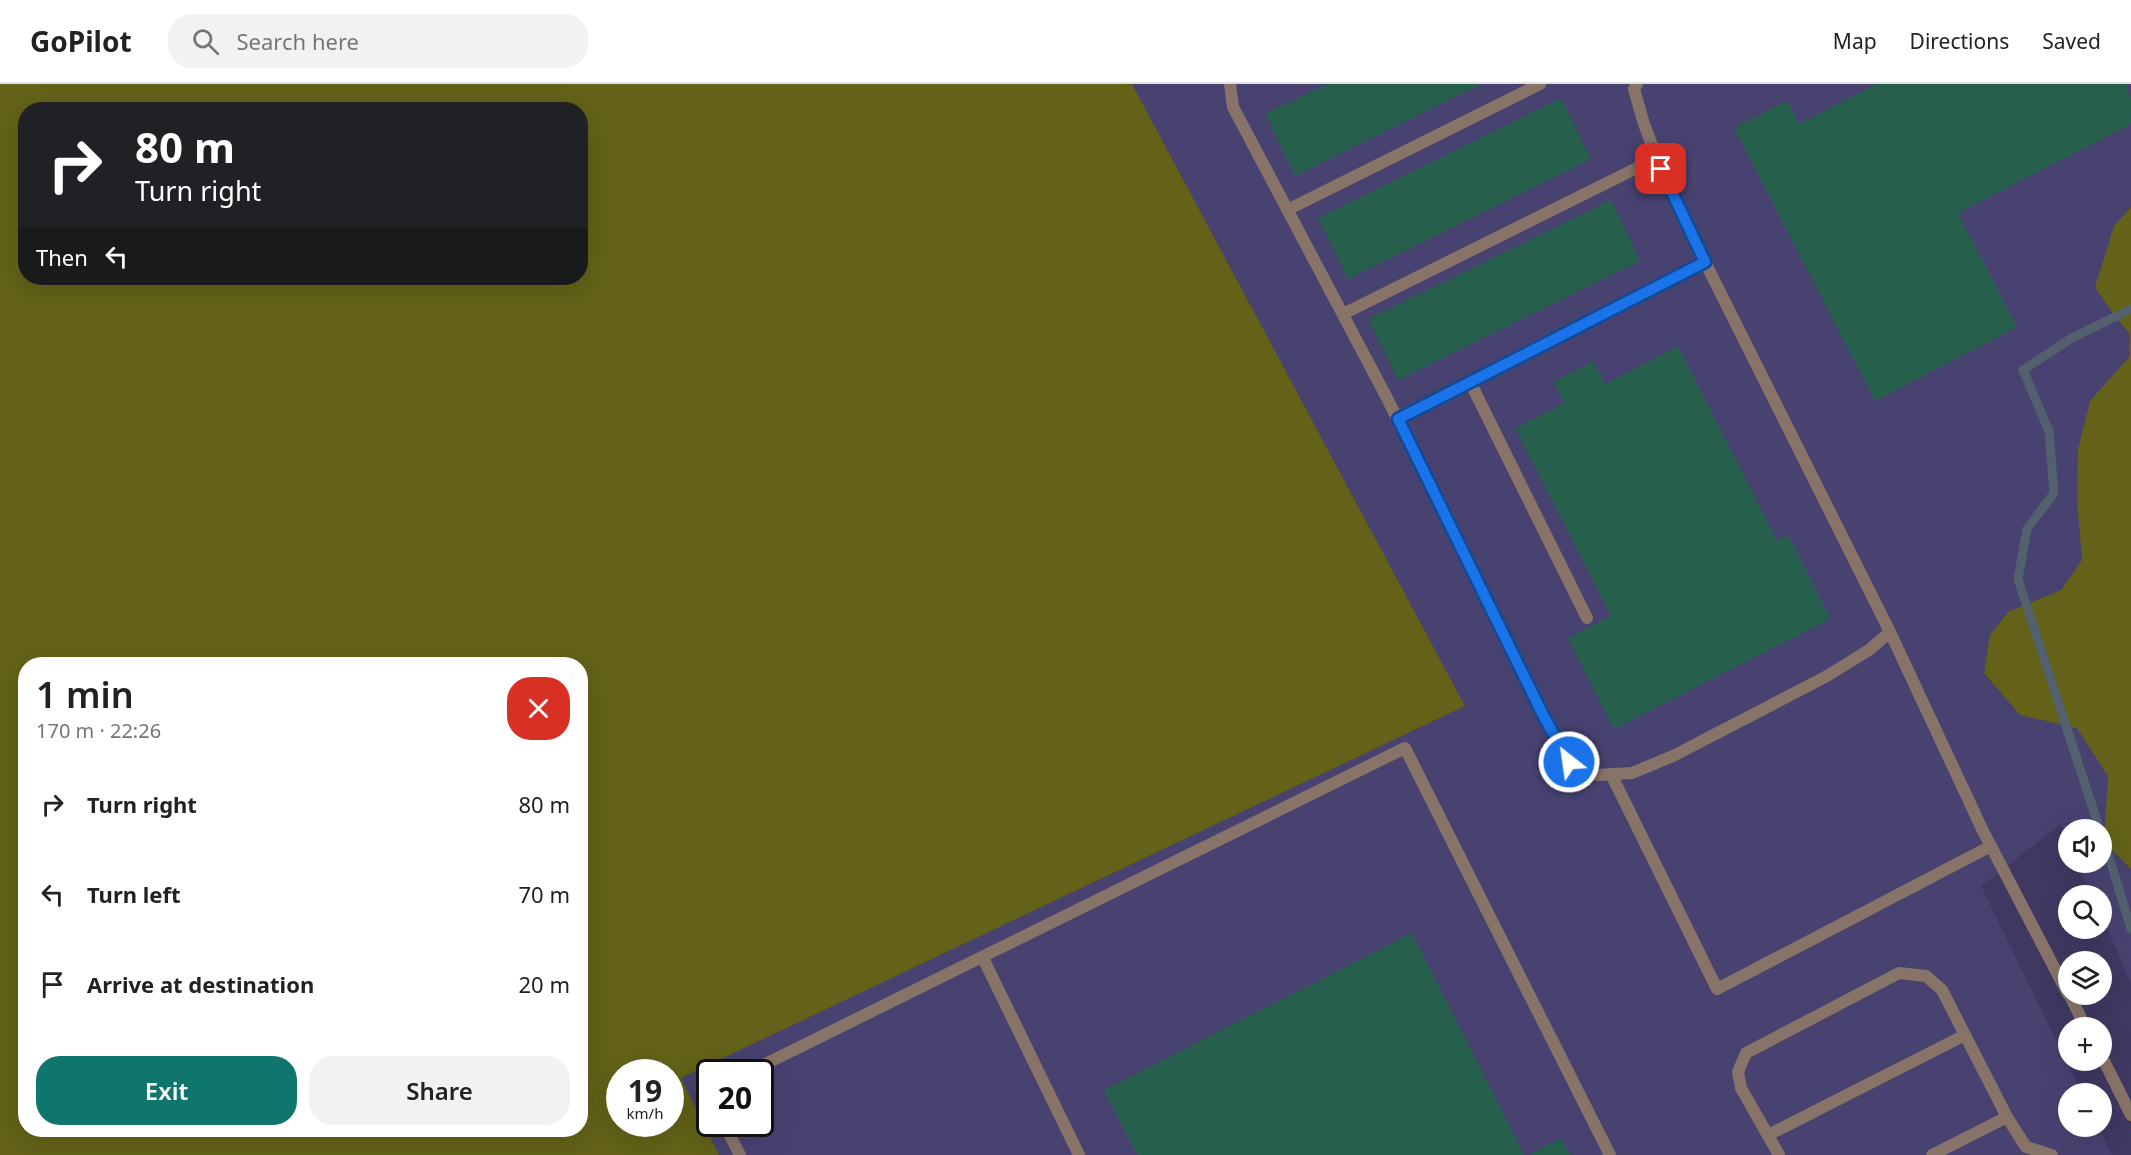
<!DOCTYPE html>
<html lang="en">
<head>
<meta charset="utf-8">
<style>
	body { margin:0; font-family:"Noto Sans",sans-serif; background:#f2f2f2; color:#222; height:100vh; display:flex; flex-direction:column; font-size:22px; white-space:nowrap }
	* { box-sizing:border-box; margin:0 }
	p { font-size:20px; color:#767676 }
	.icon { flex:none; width:33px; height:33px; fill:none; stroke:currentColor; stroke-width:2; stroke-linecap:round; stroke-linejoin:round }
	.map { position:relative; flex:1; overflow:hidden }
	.drawer { position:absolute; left:18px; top:573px; width:570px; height:480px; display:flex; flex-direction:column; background:#fff; border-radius:24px; box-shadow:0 6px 24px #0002 }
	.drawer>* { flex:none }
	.guide { position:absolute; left:18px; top:18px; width:570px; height:183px; border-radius:24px; box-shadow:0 6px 24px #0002; background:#202124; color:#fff; overflow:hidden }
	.fabs { position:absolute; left:2058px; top:735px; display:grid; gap:12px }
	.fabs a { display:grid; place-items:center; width:54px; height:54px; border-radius:50%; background:#fff; box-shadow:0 6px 24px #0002; font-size:30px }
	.speed { position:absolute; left:606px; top:975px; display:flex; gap:12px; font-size:30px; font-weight:700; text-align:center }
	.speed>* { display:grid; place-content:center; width:78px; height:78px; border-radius:50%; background:#fff; box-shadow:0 6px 24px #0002; line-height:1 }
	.speed small { font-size:15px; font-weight:400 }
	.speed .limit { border:3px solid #111; border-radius:9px; background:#fff; color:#111 }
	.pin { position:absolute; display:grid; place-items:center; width:51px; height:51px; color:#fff; margin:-26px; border-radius:12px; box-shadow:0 3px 9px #0006 }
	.me { position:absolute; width:66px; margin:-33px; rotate:330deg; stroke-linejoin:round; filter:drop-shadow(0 0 4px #0008) }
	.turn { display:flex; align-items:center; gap:21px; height:126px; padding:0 18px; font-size:27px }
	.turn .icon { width:78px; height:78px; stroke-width:2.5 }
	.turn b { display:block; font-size:42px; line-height:51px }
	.then { display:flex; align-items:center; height:57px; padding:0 18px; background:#0003; gap:12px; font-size:22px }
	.round { display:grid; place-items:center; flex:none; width:63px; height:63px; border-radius:24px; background:#f2f2f2 }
	.head { display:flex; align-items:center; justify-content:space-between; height:102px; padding:0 18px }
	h1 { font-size:36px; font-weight:600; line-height:45px }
	.action { display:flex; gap:12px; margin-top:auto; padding:12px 18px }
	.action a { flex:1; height:69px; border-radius:24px; background:#0f766e; color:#fff; font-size:24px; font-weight:600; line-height:69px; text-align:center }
	.action a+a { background:#f2f2f2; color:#222 }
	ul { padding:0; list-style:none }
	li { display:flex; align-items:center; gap:18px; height:90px; padding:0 18px }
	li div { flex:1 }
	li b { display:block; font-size:22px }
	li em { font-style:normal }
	header { display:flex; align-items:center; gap:36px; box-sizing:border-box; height:84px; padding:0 30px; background:#fff; border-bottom:2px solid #e0e0e0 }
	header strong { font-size:28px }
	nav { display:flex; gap:33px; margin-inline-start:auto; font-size:21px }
	.search { width:420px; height:54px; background:#f2f2f2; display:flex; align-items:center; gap:15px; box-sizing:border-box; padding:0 21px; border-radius:24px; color:#767676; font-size:22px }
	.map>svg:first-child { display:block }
</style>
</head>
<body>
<header>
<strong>GoPilot</strong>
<div class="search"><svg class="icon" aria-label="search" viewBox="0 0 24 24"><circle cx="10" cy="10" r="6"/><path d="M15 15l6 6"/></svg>Search here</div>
<nav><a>Map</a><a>Directions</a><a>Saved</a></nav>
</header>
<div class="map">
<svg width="2131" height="1071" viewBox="0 0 2131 1071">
	<rect width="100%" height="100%" fill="#3f3962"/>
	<path fill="#484271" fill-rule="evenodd" d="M1132,0H2131V900L2102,832V812L2092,811L2078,779L2102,778V746H2068V757L2061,740L1981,802L2082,1009L2068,1010V1042L2098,1043L2112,1071H719L680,994L1465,622ZM710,988H760V1040H710Z"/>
	<g fill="#636218" fill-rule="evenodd">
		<path d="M0,0H1132L1465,622L681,994L719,1071H0ZM26,26H580V194H26ZM26,580H580V1046H26ZM620,988H670V1040H620Z"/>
		<path d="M2131,123V785L2104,758L2108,692L2077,644L2020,631L1984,589L1990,551L2008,528L2061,506L2082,476L2077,416L2078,365L2090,317L2129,273L2130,250L2114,231L2095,203L2114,142Z"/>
	</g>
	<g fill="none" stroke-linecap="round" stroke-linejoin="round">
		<g stroke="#53616f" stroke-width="9">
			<path d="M2100,746L2018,495L2027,445L2054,409L2049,347L2023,286L2072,254L2131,225"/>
			<path d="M2102,750L2131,845"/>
		</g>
	</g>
	<g fill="#26604d">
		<path d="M1327,0H1481L1295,92L1265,30Z"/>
		<path d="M1877,0H2125L2131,13V40L1958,129L2017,243L1875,317L1734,44L1787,17L1799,40Z"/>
		<path d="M1561,14L1591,75L1348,195L1318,134Z"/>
		<path d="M1611,116L1640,177L1398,296L1368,235Z"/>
		<path d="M1678,262L1777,457L1788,451L1830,535L1614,645L1568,554L1611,532L1515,344L1564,319L1554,298L1593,277L1605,300Z"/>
		<path d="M1412,849L1524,1071H1137L1104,1006Z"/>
		<path d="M1561,1054L1570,1071H1529Z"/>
	</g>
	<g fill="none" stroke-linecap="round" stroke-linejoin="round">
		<g stroke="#887368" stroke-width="12">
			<path d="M1230,0L1233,23L1387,314L1544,633L1569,678L1598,691L1632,689L1673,672L1827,592L1869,566L1890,548"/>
			<path d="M1637,0L1634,5L1644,40L1661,85L1705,178L1890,548L1983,747L2068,910"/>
			<path d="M1287,126L1540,0"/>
			<path d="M1343,230L1657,74"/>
			<path d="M1470,298L1587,534"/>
			<path d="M1398,335L1705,178"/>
			<path d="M1611,690L1717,905L1991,762"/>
			<path d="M983,874L1079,1071"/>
			<path d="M2069,910L2086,944"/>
			<path d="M2102,973L2131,1031"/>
			<path d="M749,988L1405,664L1610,1071"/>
			<path d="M710,1008V1010"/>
			<path d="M724,1040L740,1071"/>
			<path d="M1768,1051L1965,951"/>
			<path d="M1779,1071L1741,1004L1738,988L1746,969L1899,889L1926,892L1942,906L2007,1033L2026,1063L2052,1071"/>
			<path d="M1932,1071L2007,1033"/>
		</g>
	</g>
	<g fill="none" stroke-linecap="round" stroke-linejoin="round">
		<g stroke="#114b97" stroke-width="15">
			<path id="route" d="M1569,678L1544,633L1398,335L1705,178L1661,85"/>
		</g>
		<use href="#route" stroke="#1a73e8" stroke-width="10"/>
	</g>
</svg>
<div class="fabs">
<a><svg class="icon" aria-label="sound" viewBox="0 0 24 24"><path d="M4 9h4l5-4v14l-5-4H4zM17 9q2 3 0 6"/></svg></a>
<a><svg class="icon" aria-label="search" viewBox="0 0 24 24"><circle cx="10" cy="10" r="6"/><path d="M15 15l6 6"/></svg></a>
<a><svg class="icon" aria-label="layers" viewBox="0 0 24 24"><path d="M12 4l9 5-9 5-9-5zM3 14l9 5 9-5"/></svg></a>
<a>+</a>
<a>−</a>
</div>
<div class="speed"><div>19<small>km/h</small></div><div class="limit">20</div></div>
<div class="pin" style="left:1661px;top:85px;background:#d93025"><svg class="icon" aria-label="arrive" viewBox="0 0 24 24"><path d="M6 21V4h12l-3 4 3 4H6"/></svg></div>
<svg class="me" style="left:1569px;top:678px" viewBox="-20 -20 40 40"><circle r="17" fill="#1a73e8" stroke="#fff" stroke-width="3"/><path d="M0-11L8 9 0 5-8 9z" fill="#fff"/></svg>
<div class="guide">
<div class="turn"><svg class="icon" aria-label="right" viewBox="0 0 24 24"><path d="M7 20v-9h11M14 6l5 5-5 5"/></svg><div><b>80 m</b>Turn right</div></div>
<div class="then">Then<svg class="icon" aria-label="left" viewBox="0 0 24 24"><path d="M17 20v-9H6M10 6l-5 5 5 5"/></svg></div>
</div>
<section class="drawer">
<div class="head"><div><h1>1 min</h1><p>170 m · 22:26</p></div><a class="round" style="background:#d93025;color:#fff"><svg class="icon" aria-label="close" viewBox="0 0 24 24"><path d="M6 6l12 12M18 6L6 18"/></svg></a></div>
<ul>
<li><svg class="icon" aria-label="right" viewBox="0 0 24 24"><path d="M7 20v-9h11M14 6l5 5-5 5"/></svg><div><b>Turn right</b></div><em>80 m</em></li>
<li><svg class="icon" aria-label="left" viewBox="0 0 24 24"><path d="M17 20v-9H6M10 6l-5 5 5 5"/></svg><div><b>Turn left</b></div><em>70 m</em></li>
<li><svg class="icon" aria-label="arrive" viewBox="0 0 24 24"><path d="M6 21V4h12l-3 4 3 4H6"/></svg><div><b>Arrive at destination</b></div><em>20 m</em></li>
</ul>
<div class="action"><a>Exit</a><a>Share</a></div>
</section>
</div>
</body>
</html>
